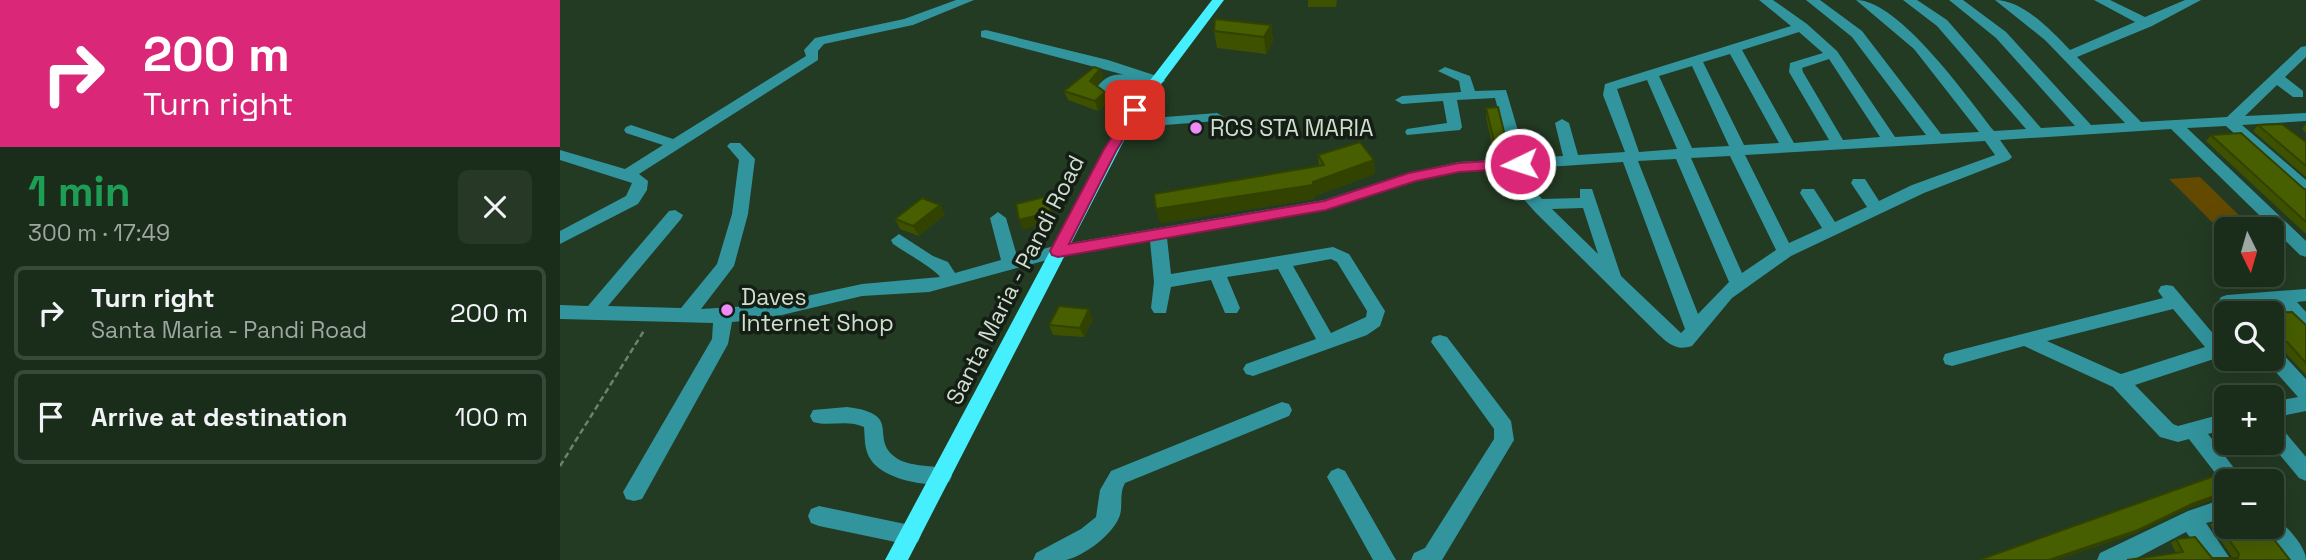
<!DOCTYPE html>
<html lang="en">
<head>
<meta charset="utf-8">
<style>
	body { margin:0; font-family:"Space Grotesk",sans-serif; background:#273827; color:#f1f3f6; height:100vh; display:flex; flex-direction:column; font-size:26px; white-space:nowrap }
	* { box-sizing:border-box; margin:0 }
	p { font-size:23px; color:#9fa7a2 }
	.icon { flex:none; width:38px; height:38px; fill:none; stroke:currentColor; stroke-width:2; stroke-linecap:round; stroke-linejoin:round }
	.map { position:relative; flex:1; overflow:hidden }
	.panel { display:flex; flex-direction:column; background:#1a2c1a; width:560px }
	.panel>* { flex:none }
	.hud { background:#db2777; color:#fff; overflow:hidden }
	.needle { width:46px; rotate:175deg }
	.controls { position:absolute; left:1654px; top:217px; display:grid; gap:14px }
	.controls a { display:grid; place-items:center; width:70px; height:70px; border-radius:10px; background:#1a2c1a; box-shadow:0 7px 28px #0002,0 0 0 2px #384839; font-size:35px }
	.pin { position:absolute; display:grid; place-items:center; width:60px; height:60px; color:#fff; margin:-30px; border-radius:14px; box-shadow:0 4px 10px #0006 }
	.me { position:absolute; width:77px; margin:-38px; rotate:266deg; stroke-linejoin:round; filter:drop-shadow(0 0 5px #0008) }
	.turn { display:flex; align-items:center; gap:24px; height:147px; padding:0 28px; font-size:32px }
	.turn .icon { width:91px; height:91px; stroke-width:2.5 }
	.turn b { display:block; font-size:49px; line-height:60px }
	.round { display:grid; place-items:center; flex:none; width:74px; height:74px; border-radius:10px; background:#273827 }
	.overview { display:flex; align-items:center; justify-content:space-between; height:119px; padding:0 28px }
	h1 { font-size:42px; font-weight:600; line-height:52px; color:#1e9e55 }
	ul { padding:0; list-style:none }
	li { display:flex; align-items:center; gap:21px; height:94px; margin:0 14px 10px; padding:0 14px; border:4px solid #384839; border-radius:10px }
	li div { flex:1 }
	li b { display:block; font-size:26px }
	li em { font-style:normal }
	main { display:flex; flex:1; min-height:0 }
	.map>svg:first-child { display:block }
</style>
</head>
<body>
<main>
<section class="panel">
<div class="hud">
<div class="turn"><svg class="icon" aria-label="right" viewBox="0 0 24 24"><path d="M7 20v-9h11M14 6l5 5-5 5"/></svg><div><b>200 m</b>Turn right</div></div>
</div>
<div class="overview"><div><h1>1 min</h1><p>300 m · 17:49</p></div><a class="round"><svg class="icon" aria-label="close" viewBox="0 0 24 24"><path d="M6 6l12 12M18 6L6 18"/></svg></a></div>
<ul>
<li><svg class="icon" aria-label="right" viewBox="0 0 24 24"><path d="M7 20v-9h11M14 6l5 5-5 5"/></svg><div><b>Turn right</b><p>Santa Maria - Pandi Road</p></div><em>200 m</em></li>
<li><svg class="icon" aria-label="arrive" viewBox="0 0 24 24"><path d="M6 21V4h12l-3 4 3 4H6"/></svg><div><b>Arrive at destination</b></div><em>100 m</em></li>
</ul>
</section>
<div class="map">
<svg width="1746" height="560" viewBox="0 0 1746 560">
	<rect width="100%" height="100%" fill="#233a23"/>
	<path fill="#644900" d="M1640,177L1689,225L1657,227L1609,179Z"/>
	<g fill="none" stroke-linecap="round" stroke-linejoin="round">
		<path stroke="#6e816e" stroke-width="2.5" stroke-dasharray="6 3.5" stroke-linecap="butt" d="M0,466L85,329"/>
		<g fill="#32949d" fill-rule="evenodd">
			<path d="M396,0H414L353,25L264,44L258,51V60L79,174L88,181L87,190L78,204L0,244V231L66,196L72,183L0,160V150L65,169L103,145L66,133L64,130L66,127L71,125L113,139L246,56L244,50L255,38L344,19Z"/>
			<path d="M1199,0H1213L1247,24L1277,51L1335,137L1366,135L1292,37L1246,0H1260L1302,31L1381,134L1419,132L1354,49L1296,0C1339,0 1407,97 1434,131L1466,129L1377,26L1343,0H1357L1387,20L1481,128L1515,126L1436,38L1389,0H1403L1446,32L1531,125L1565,123L1485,40L1435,0C1463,0 1492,31 1510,50L1575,22L1534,0H1550L1585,17L1625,0H1641L1592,26L1517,57L1581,122L1667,117L1741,47L1746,46V57L1725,77L1743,91V97H1733L1717,85L1685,116L1746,113V121L1682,125L1746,180V194L1740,193L1666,126L1627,128L1746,241V257L1740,255L1611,129L1440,140L1452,157L1449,160L1364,193L1231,256L1172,298L1132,346C1116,351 1109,344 1098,334L976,213L938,170L899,172L857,181L766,210L607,238L611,274L773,247L789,254L825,311L820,326L807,335L693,376L686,374L683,369L686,364L756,339L718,269L667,277L680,308L677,313H665L651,280L611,287L606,313H594L591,308L594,282L590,241L498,257L369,292L302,296L205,319L172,322L168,344L82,499L74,501L66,499L63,492L152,339L153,323L0,319V305L28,306L109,211L115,210L123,215L121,219L48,306L121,308L157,264L172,214L179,160L167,146L170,143H180L195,159L188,214L174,266L141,309L205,305L302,284L380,277C375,269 343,251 333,244L331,240L339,234L373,256L388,262L395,273L441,260L430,218L438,212L446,218L457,256L498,245L764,200L848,173L899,162L951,159L935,98L897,100L902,127L900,130L847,135L845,132L847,129L887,123L883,101L842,104L835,100L842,96L901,92L899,81L878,71L885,67L910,76L915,91L946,90L966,158L1003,156L995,123L1002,119L1009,123L1018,155L1065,152L1043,95L1045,84L1231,26ZM1239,32L1263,53L1230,63L1229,72L1269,140L1234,143L1182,50ZM1170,54L1219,143L1184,145L1143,62ZM1269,59L1320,137L1283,140L1243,72L1242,68ZM1132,66L1169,146L1132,148L1099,76ZM1087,80L1117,149L1079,152L1057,89ZM1425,141L1435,155L1352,185L1319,201L1305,179H1293L1291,183L1307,207L1275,222L1254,189H1242L1240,193L1262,228L1229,243L1185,155ZM1170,156L1216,250L1182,273L1131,158ZM1116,159L1169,282L1138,314L1078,161ZM1063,162L1125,329L1121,333L1061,276L1032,189H1020V198L982,199L955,169ZM1023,208L1038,254L992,209ZM771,259L777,262L807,311L806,317L771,333L733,266Z"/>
			<path d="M426,30L548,60L603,78L605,81L598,85L581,80C574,87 562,81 550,88L580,107L582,110L576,114L605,117L657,113L664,117L657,121L605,125L563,121L561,118L563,115L574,114L535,90C542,79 552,73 565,75L421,37V31Z"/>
			<path d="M1607,285L1613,286L1666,349L1660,357L1575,385L1613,424L1618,426L1666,413V429L1648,434L1684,481H1666V487L1629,439L1618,442L1600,437L1553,387L1464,346L1392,366L1385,364L1383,359L1385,354L1392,352L1603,298L1598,291L1601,286ZM1613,309L1645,347L1561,374L1487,341Z"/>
			<path d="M1746,289V301L1737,302L1746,312V330L1740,328L1717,304L1679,308L1681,313H1666V318L1658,302L1661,297L1667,295Z"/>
			<path d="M880,335L887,337L951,421L954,440L882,560H851L854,553L865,548L934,439V429L871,342L873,337Z"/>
			<path d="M1712,348L1719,350L1746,379V411L1712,418V402L1738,397L1705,360L1712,359Z"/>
			<path d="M722,402L729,404L732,410L729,416L565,483C559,494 563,504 560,515C554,534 524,556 506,560C496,560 483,560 473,560L476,553L521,529L536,517L540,490L551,471Z"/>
			<path d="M287,407C344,414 309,437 335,457C349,468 373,464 389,470L392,476L389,482C370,489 323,479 311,460C304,450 305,439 304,427C287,419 270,427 253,422L250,416L253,410Z"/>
			<path d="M1712,423L1719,425L1746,457V481L1739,478L1710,443Z"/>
			<path d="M778,468L785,471L836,560H813L767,477L771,471Z"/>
			<path d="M1666,498V518L1646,523L1671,560H1647L1626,532L1573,560H1537L1540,553L1628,511Z"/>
			<path d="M259,506L350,525L358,528L361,535L358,542L350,545L259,526L251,523L248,516L251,509Z"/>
			<path d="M1712,517C1724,522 1746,546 1746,560H1724L1700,527H1712Z"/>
		</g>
		<path fill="#45effe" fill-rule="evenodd" d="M652,0H664L575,119L348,560H325L561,118Z"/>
	</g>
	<g fill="#3d5101">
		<path d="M748,0H777L776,7H748Z"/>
		<path d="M711,25L713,42L706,54L657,48L654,31Z"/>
		<path d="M540,69L543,78L536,86L545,92L548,101L538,111L508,100L504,91Z"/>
		<path d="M926,108L946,140V149L933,150L926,117Z"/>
		<path d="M1746,124V133L1742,129Z"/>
		<path d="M1698,125L1746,142V177L1693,131Z"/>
		<path d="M1651,135L1746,189V234L1646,141Z"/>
		<path d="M758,155L814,160L815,174L755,196V199L600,223L759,166Z"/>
		<path d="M380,205L385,214L359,236L340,229L335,219Z"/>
		<path d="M1712,313L1746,325V375L1721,348L1712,347Z"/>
		<path d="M533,319L524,337L493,335L489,325Z"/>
		<path d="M1655,520L1730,560H1567L1616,553L1611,543L1616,539L1652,558H1673L1650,525Z"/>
	</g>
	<g fill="#324201">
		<path d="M711,25L713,42L706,54L704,37Z"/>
		<path d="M540,69L543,78L532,91L530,81Z"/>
		<path d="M545,92L548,101L538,111L535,101Z"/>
		<path d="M814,160L815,174L755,196V199L600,223L596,209L753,182Z"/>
		<path d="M488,196L495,221L463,230L459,220Z"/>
		<path d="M380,205L385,214L359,236L353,226Z"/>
		<path d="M529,309L533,319L524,337L520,328Z"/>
		<path d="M1666,492L1665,496L1627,509L1574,534L1498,560H1489L1632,504Z"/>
	</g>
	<g fill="#475e01" stroke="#324201" stroke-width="2">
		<path d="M655,19L711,25L704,37L654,31Z"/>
		<path d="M534,67L540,69L530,81L545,92L535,101L504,91Z"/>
		<path d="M938,107L946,140L934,141L926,108Z"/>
		<path d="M1722,124L1746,142V166L1698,125Z"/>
		<path d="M1681,133L1744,189H1746V222L1651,135Z"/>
		<path d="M800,142L814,160L753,182V185L596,209L594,194L764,165L758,155Z"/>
		<path d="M488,196L491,212L459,220L456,204Z"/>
		<path d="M362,198L380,205L353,226L335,219Z"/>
		<path d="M499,306L529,309L520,328L489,325Z"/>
		<path d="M1732,312L1746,325V363L1727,342L1716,341L1712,336V313H1692Z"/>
		<path d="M1654,476L1666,487V492L1632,504L1578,530L1489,560H1419Z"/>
		<path d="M1666,517V527H1704L1730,560H1567L1623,552L1616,539L1635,537L1652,558H1678L1679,554L1655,520Z"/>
	</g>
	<path fill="#db2777" stroke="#8e194d" stroke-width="2" d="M575,106L581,110L556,151L509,244L764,201L849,173L899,163L960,159L967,164L960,168L899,172L856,181L766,210L498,257L492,255L490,251L543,151L570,107Z"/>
	<g fill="#ef8bf7" stroke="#141e14" stroke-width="2.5">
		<circle cx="636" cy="128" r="7"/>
		<circle cx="167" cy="310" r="7"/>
	</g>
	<g text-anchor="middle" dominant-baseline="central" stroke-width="7" stroke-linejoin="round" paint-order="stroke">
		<g font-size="23" fill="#d0decf" stroke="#141e14" text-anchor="start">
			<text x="650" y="128">RCS STA MARIA</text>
			<text x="181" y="297">Daves<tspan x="181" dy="26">Internet Shop</tspan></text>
		</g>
		<g font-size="23" fill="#d0decf" stroke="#141e14">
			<text transform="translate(455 280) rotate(-63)">Santa Maria - Pandi Road</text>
		</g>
	</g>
</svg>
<div class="controls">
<a><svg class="needle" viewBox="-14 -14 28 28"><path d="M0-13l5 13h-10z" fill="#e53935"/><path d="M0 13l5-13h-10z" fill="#9fa7a2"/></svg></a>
<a><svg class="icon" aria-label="search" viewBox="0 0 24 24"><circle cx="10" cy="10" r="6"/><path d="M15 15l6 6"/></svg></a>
<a>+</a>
<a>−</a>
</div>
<div class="pin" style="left:575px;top:110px;background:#d93025"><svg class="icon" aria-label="arrive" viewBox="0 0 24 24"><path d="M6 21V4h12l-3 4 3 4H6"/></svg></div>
<svg class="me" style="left:960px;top:164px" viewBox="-20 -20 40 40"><circle r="17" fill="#db2777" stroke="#fff" stroke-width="3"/><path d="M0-11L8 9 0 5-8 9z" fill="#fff"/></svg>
</div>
</main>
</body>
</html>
